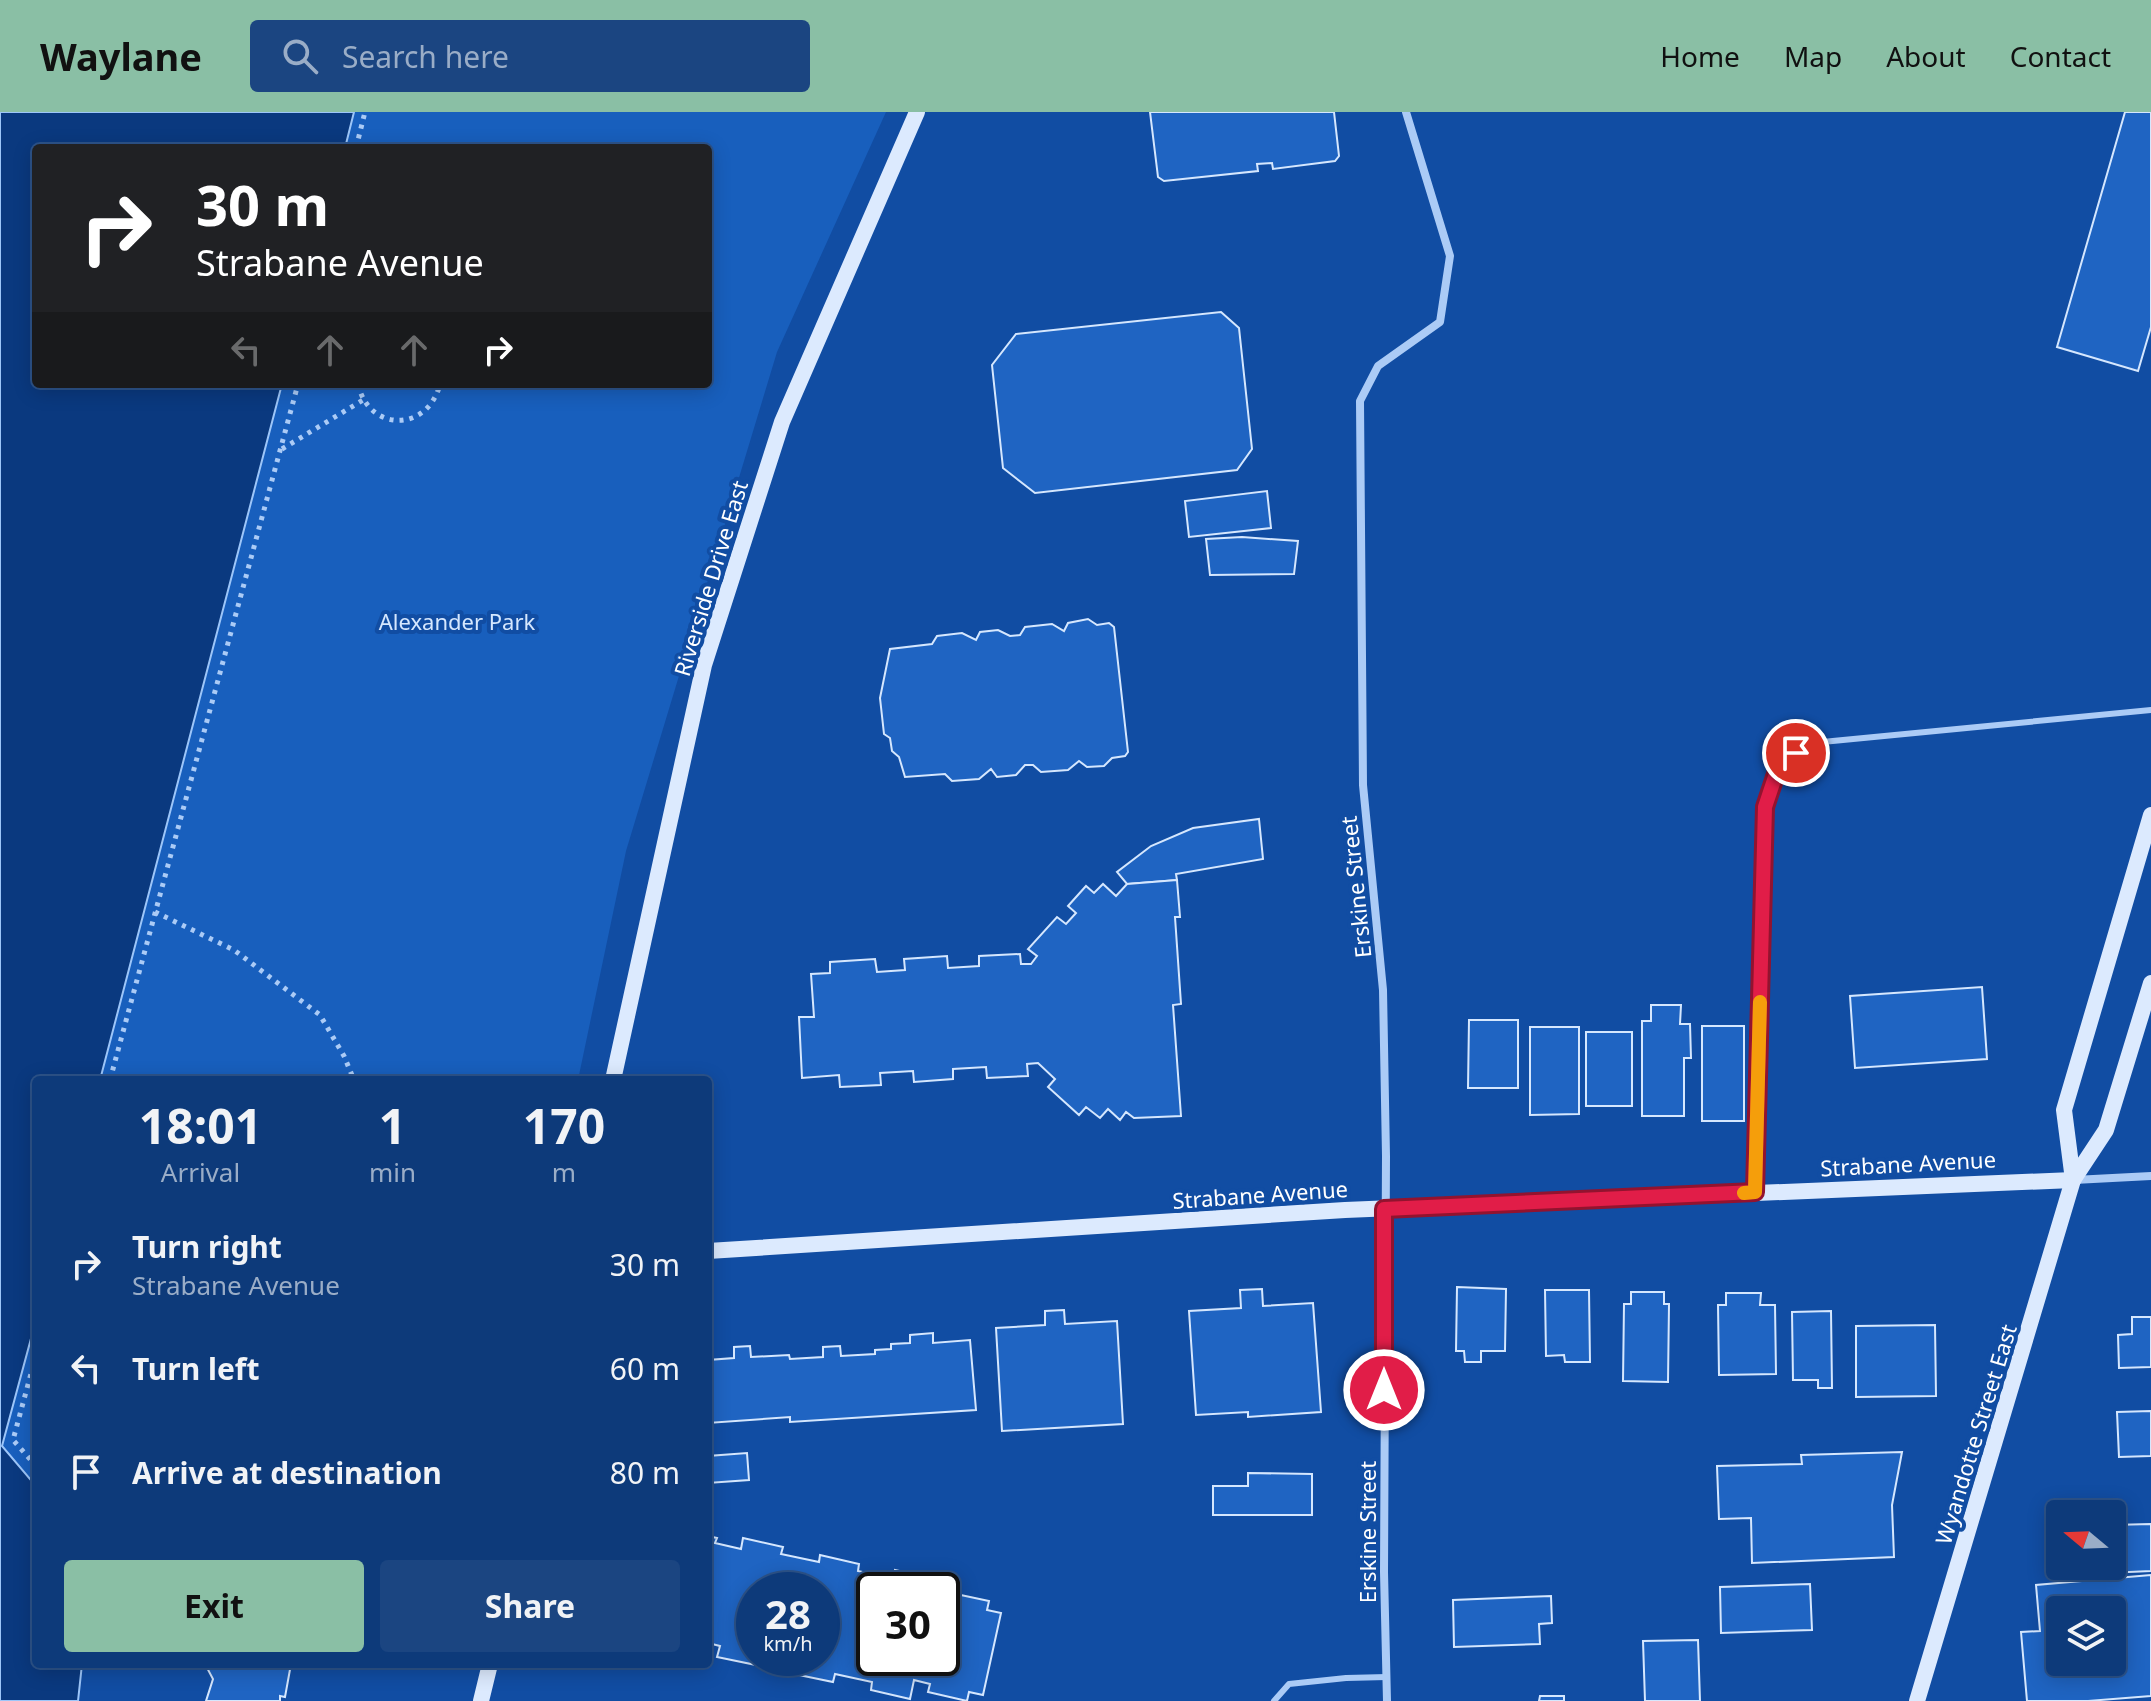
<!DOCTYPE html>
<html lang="en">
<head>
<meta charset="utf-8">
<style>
	body { margin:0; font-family:"Noto Sans",sans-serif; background:#1b4581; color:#f1f3f6; height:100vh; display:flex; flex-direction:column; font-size:30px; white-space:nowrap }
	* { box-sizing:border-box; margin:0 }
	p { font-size:26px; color:#9aadc7 }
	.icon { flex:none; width:44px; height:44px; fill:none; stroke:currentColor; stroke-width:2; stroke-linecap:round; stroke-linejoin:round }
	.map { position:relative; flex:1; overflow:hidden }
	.details { position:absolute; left:32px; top:964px; width:680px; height:592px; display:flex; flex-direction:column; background:#0d3a7a; border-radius:8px; box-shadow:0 4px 20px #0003,0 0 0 2px #2d548b }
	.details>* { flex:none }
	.top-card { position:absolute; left:32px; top:32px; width:680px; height:244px; border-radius:8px; box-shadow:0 4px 20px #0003,0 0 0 2px #2d548b; background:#202124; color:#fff; overflow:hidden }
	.needle { width:52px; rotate:289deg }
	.controls { position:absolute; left:2046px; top:1388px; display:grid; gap:16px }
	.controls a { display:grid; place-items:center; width:80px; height:80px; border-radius:8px; background:#0d3a7a; box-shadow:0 4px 20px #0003,0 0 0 2px #2d548b; font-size:40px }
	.speed { position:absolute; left:736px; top:1460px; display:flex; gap:16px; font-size:40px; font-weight:700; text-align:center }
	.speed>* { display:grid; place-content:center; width:104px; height:104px; border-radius:50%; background:#0d3a7a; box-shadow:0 4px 20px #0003,0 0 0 2px #2d548b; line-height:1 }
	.speed small { font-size:20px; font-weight:400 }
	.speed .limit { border:4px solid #111; border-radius:12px; background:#fff; color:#111 }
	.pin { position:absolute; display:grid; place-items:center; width:68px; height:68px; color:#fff; margin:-34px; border:4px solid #fff; border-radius:50%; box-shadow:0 2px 8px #0007 }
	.me { position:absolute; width:88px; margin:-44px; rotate:0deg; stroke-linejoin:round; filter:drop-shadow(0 0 6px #0008) }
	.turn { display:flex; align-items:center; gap:28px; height:168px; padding:0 32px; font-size:36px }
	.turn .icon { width:104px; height:104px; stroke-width:2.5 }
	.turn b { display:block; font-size:56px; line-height:68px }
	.lanes { display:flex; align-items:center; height:76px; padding:0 32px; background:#0003; justify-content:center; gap:40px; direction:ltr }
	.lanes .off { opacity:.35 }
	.eta { display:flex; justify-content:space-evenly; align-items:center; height:136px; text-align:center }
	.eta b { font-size:48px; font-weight:700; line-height:56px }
	.button { display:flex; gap:16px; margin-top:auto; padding:16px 32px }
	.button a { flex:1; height:92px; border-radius:8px; background:#8abfa5; color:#111; font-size:32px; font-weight:700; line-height:92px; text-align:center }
	.button a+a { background:#1b4581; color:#f1f3f6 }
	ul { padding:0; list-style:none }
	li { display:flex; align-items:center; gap:24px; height:104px; padding:0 32px }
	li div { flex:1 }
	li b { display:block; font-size:30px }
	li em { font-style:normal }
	header { display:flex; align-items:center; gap:48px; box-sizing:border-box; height:112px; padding:0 40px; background:#8abfa5; color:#111 }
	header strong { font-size:38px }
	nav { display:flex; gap:44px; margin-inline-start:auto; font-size:28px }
	.search { width:560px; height:72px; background:#1b4581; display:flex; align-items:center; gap:20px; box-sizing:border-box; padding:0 28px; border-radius:8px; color:#9aadc7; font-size:30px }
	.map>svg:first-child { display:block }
</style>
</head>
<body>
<header>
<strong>Waylane</strong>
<div class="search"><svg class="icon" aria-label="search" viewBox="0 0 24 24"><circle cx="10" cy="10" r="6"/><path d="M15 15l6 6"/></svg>Search here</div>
<nav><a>Home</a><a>Map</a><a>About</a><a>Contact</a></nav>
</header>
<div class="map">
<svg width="2151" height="1589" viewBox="0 0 2151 1589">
	<rect width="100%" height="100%" fill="#114da3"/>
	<g fill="#185fbd">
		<path d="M354,0H886L777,240L626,739L578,968H100L282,272H708V36H345Z"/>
		<path d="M36,1208V1374L2,1334Z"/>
	</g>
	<path fill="#0a397f" stroke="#9dc6f9" stroke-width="2" d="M0,0H354L345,36H36V272H282L100,968H36V1208L2,1334L36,1374V1552H82L78,1589H0Z"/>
	<g fill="#1f64c2" stroke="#d5e7fe" stroke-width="2" fill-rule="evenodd">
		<path d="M1150,0H1334L1339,44L1335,49L1273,57L1272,51L1257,52L1258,59L1164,69L1158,65Z"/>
		<path d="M2125,0H2151V215L2138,259L2057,235Z"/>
		<path d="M1221,200L1239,216L1252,337L1237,358L1035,381L1003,356L992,253L1016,222Z"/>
		<path d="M1267,379L1271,416L1189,425L1185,389Z"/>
		<path d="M1242,425L1298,429L1294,462L1210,463L1206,427Z"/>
		<path d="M1088,507L1097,513L1109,511L1114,515L1128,640L1125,644L1112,646L1104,654L1087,655L1079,649L1068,658L1041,660L1033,653H1025L1016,663L997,665L991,657L979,667L952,669L945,662L905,665L899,645L892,639L890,626L884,622L880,586L890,537L932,532L937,524L962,521L976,528L980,520L998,518L1010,524L1020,523L1025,515L1052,512L1064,519L1068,511Z"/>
		<path d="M1259,707L1263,747L1176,762L1177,768L1127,772L1117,760L1151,734L1193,716Z"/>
		<path d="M1177,768L1180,805H1175L1181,892L1173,893L1181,1004L1134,1006L1126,1000L1120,1008L1108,997L1100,1006L1086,995L1079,1003L1048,975L1055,967L1038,951L1027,952L1028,964L987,966L986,955L953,957V967L914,970L913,959L880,961L881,973L840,975L839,963L802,966L799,905H814L811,862L830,861V850L875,847L877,860L905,858L904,847L947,844L948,856L979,854V844L1020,842L1021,852H1031L1037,844L1028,837L1057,805L1066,812L1076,801L1068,794L1086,774L1094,781L1103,772L1116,784L1127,772Z"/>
		<path d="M1982,875L1987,947L1855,956L1850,884Z"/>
		<path d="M1651,893H1681L1680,912H1690L1691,946H1684V1004H1642V909H1651Z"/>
		<path d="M1469,908H1518V976H1468Z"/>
		<rect x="1702" y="914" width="42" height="95"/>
		<path d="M1530,915H1579V1002L1530,1003Z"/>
		<rect x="1586" y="920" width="46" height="74"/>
		<path d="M1457,1175L1506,1177L1505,1239H1481V1250H1465L1464,1239H1456Z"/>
		<path d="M1262,1177L1263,1194L1313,1191L1321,1300L1248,1305V1300L1196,1303L1189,1199L1241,1196L1240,1178Z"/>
		<path d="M1545,1178H1589L1590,1250H1565L1564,1243L1546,1244Z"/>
		<path d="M1631,1180H1664V1192H1669L1668,1270L1623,1269L1624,1192H1631Z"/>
		<path d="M1726,1181H1761L1760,1193H1775L1776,1262L1719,1263L1718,1193H1726Z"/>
		<path d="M1064,1198L1065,1212L1117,1209L1123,1312L1002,1319L996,1216L1045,1213V1199Z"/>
		<path d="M1831,1199L1832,1276H1818V1268H1793L1792,1200Z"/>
		<path d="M2132,1205H2151V1255L2119,1256L2118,1223L2132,1222Z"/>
		<path d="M1935,1213L1936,1284L1856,1285V1214Z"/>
		<path d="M933,1221V1231L970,1228L976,1298L790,1310V1305L708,1311V1248L734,1246V1235L750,1234L751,1245L789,1243L790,1247L823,1245V1235L840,1234L841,1244L875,1242V1238L891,1237V1232L910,1231V1223Z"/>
		<path d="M2151,1299V1344L2119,1345L2117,1300Z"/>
		<path d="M1902,1340L1892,1393L1894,1445L1752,1451L1751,1406L1719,1407L1717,1354L1802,1352L1801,1343Z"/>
		<path d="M747,1341L749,1368L708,1371V1344Z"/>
		<path d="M1248,1361L1312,1362V1403H1213V1374H1248Z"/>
		<path d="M2151,1412V1459L2064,1463V1454H2112V1413Z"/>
		<path d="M708,1424L717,1426L715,1431L741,1437L743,1426L783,1435L781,1442L819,1450L820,1443L859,1452L858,1459L894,1467L895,1458L935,1467L933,1477L938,1478H874V1546H942V1479L989,1489L987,1498L1001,1501L983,1583L969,1580L967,1589L928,1580L930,1572L914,1568L910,1587L871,1578L872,1570L835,1562L833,1570L794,1562L796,1553L764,1546H822V1478H754V1546H758L756,1553L717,1545L720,1534L708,1531Z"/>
		<path d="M2151,1463V1584L2088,1589H2027L2021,1520L2040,1519L2036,1473ZM2060,1498H2112V1550H2060Z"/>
		<path d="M1810,1472L1812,1518L1721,1521L1720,1475Z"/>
		<path d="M1551,1484L1552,1511L1539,1512L1540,1532L1454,1535L1453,1488Z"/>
		<path d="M1698,1528L1700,1589H1645L1643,1529Z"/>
		<path d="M205,1552H291L285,1585L280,1584V1589H206L213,1567Z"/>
		<path d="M1540,1584H1564V1589H1539Z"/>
	</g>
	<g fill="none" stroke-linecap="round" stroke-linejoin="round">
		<g stroke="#abcbf6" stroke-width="5" stroke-dasharray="4 6" stroke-linecap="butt">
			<path d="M356,36L365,0"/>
			<path d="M358,272C369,321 428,320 440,272"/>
			<path d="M282,337L363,288"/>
			<path d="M155,800L234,838L320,903L344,944L354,968"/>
			<path d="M110,968L298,272"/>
			<path d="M36,1243L13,1328L36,1354"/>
		</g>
		<g stroke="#abcbf6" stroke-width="6">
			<path d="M1755,1080L1765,695L1780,650L1812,631L2151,598"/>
			<path d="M1274,1589L1289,1572L1346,1566L1387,1565"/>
		</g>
		<g stroke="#abcbf6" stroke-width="8">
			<path d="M2074,1068L2151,1064"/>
			<path d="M1387,1589L1384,1460L1386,1044L1383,878L1363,673L1360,289L1378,254L1440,210L1450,144L1406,0"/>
		</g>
		<g stroke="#dceafe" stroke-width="16">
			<path d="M613,968L704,553L782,310L917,0"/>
			<path d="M2073,1068L2064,998L2151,703"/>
			<path d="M708,1139L1345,1098L2073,1068"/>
			<path d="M481,1589L490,1552"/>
			<path d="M1917,1589L2073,1068L2106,1018L2151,871"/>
		</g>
	</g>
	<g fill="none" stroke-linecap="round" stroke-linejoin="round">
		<g stroke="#92132f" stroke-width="20">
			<path id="route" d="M1384,1278V1097L1755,1080L1765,695L1780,650L1796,641"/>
		</g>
		<use href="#route" stroke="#e11d48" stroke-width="14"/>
		<path stroke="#f59e0b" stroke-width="14" d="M1744,1081L1755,1080L1760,890"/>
	</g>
	<g text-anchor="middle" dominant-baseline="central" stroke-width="8" stroke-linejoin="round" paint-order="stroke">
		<g font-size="22" fill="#fff" stroke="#114da3">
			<text transform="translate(710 466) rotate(-73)">Riverside Drive East</text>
			<text transform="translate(1355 775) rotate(-96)">Erskine Street</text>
			<text transform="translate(1908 1051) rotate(-3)">Strabane Avenue</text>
			<text transform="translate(1260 1082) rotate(-4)">Strabane Avenue</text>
			<text transform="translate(1975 1322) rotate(-73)">Wyandotte Street East</text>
			<text transform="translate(1367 1420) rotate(-90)">Erskine Street</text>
		</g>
		<g font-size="22" fill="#d5e7fe" stroke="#114da3">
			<text x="457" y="509">Alexander Park</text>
		</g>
	</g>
</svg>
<div class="controls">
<a><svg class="needle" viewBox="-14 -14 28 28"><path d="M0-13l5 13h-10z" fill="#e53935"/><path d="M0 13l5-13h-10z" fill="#9aadc7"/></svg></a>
<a><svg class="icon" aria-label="layers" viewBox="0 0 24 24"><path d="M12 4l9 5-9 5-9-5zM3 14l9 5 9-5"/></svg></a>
</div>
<div class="speed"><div>28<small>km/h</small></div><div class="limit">30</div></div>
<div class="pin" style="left:1796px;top:641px;background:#d93025"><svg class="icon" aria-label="arrive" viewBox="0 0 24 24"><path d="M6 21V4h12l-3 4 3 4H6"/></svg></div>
<svg class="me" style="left:1384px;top:1278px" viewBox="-20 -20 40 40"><circle r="17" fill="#e11d48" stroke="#fff" stroke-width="3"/><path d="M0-11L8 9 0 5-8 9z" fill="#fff"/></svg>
<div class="top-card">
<div class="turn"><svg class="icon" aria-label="right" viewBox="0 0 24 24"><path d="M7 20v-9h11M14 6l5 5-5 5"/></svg><div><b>30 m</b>Strabane Avenue</div></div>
<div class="lanes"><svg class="icon off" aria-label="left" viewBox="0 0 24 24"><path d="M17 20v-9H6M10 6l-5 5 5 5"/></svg><svg class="icon off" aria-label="ahead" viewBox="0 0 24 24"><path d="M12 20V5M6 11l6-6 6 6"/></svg><svg class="icon off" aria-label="ahead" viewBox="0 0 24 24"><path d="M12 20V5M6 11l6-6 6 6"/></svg><svg class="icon" aria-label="right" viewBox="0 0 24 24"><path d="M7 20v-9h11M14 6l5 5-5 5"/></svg></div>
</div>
<section class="details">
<div class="eta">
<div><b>18:01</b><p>Arrival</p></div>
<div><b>1</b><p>min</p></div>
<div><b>170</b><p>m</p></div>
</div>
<ul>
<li><svg class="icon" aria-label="right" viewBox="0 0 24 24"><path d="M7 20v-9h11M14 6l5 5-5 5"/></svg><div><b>Turn right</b><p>Strabane Avenue</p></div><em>30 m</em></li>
<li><svg class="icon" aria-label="left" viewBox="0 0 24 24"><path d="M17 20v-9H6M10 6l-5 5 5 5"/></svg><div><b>Turn left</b></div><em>60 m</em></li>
<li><svg class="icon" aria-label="arrive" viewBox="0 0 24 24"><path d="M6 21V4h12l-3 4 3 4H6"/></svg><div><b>Arrive at destination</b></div><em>80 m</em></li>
</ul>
<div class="button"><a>Exit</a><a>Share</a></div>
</section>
</div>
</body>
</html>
